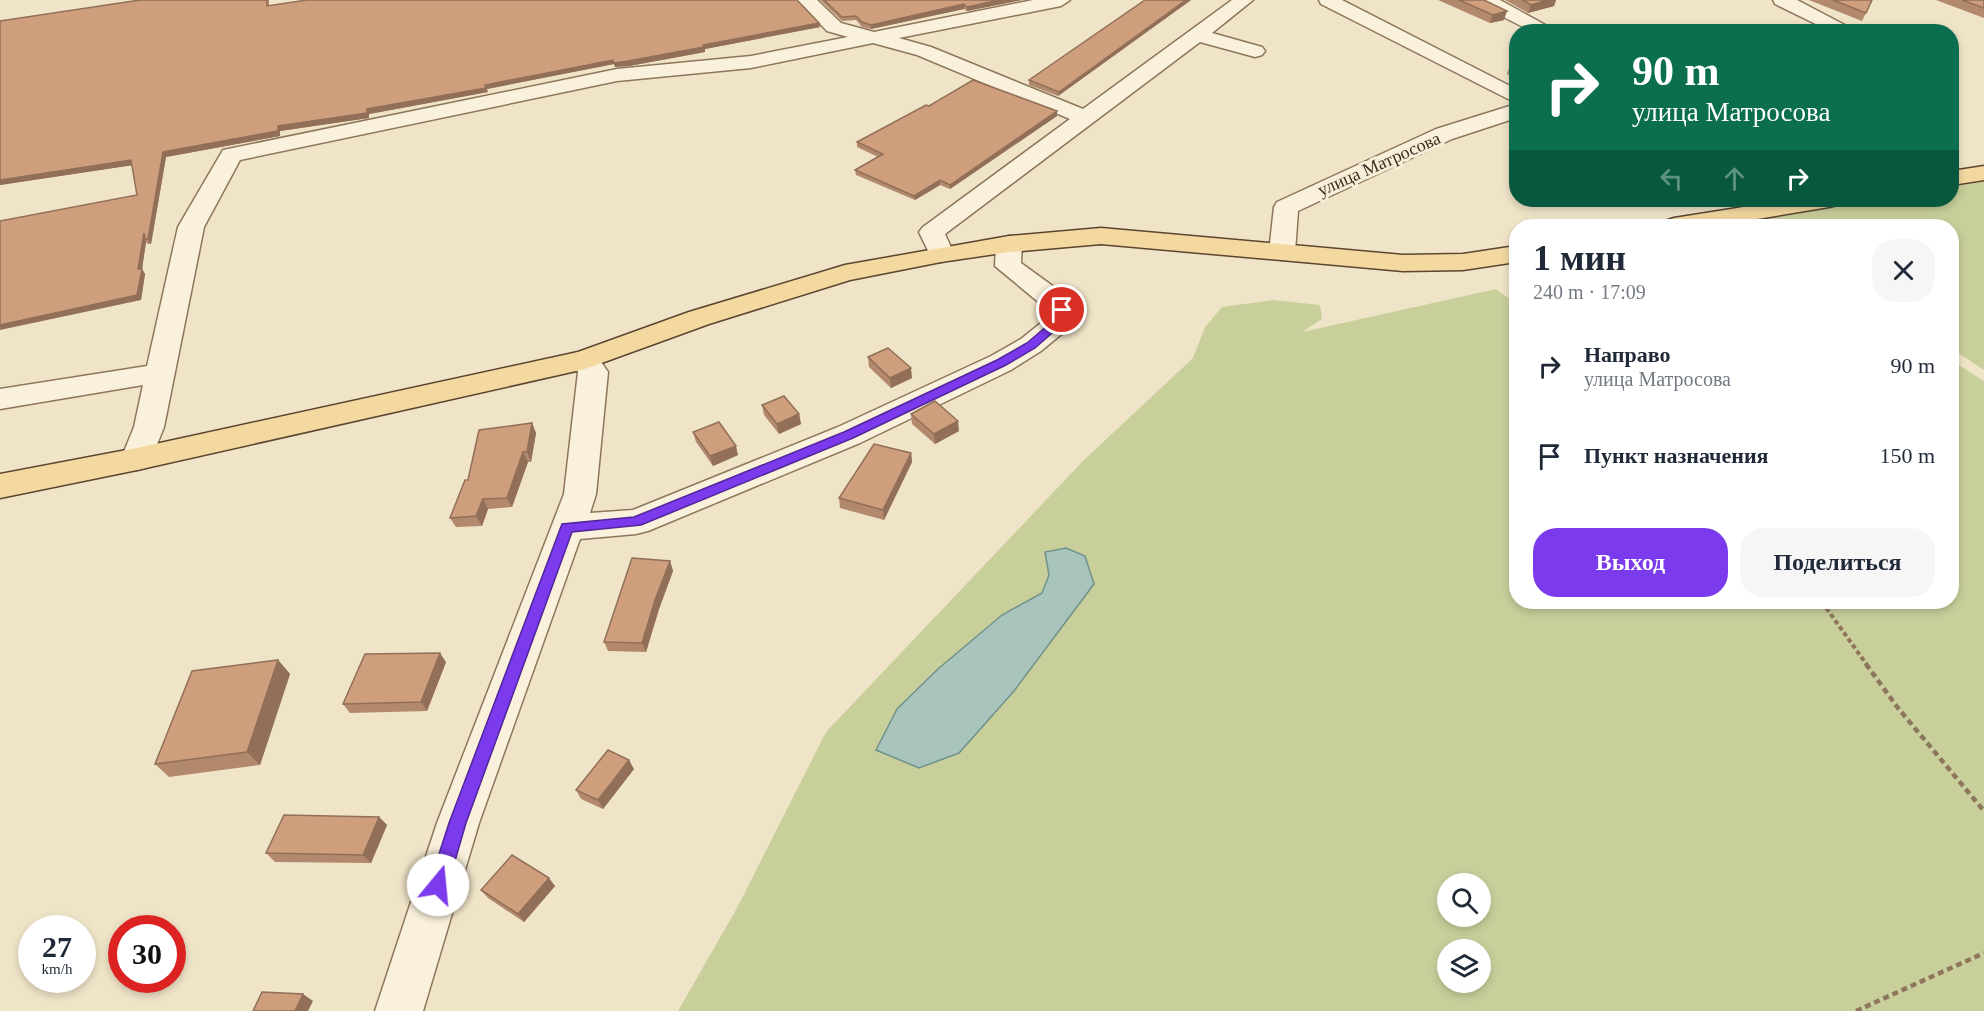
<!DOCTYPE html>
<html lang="ru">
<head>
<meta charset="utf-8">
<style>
	body { margin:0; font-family:Georgia,serif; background:#f6f6f7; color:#1f2937; height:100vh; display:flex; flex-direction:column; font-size:22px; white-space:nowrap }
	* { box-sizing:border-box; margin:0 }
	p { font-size:20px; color:#747a83 }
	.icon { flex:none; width:33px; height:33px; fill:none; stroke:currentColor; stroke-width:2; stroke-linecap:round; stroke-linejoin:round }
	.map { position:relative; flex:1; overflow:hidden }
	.sheet { position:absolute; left:1509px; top:219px; width:450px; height:390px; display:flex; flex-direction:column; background:#fff; border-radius:24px; box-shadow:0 3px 9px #0003 }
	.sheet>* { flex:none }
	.hud { position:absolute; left:1509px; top:24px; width:450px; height:183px; border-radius:24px; box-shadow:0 3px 9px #0003; background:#0b6e4f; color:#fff; overflow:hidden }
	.tools { position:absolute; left:1437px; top:873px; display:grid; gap:12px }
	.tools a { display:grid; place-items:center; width:54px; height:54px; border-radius:50%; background:#fff; box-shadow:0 3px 9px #0003; font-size:30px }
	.speed { position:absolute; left:18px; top:915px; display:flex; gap:12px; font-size:30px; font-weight:700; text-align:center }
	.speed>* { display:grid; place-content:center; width:78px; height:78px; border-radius:50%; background:#fff; box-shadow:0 3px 9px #0003; line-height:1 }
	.speed small { font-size:15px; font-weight:400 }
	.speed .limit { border:9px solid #d22; background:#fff; color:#111 }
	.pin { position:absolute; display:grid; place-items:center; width:51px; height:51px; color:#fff; margin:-26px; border:3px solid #fff; border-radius:50%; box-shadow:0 2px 6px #0007 }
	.me { position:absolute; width:66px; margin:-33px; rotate:17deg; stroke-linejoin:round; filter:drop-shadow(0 0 4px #0008) }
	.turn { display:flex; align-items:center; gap:21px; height:126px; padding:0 24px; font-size:27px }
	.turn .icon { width:78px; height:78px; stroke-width:2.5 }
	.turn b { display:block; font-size:42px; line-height:51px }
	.lanes { display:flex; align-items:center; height:57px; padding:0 24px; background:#0003; justify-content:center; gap:30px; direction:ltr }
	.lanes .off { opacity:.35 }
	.round { display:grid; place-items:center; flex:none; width:63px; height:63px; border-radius:24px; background:#f6f6f7 }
	.summary { display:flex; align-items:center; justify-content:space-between; height:102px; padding:0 24px }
	h1 { font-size:36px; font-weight:600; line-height:45px }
	.primary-button { display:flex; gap:12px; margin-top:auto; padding:12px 24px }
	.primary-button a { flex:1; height:69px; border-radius:24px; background:#7c3aed; color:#fff; font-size:24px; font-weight:600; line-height:69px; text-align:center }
	.primary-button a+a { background:#f6f6f7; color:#1f2937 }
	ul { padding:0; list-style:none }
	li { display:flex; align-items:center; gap:18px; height:90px; padding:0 24px }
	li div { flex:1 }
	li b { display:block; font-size:22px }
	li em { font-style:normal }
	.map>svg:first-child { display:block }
</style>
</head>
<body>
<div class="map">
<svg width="1984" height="1011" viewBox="0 0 1984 1011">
	<rect width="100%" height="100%" fill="#f0e4c8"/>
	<g fill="#c9cf9b" fill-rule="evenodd">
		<path d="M1984,181V370L1952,349V226H1770L1760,220L1877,200H1952V187Z"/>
		<path d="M1496,289L1516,304V602H1952V361L1984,381V1011H678L737,908L826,732L1083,461L1193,358L1205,327L1222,307L1273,300L1320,305L1322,319L1302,332ZM1085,556L1094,584L1014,691L986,722L897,709L938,669L1002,615L1042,593L1049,575ZM1448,884H1480V916H1448ZM1448,950H1480V982H1448Z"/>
	</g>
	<path fill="#a9c4bc" stroke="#6f938a" stroke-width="1.5" d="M1066,548L1085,556L1094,584L1014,691L959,753L919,768L876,750L897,709L938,669L1002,615L1042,593L1049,575L1045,552Z"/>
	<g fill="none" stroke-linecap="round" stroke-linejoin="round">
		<g stroke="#8d765c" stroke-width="3">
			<g id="minor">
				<path d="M797,0H817L841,23L874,32L1033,0H1070L1061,6L899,38L931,47L1083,109L1232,0H1253L1212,33L1262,47L1265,51L1262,55L1255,57L1200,42L945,234L954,254L950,259L941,262L932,259L919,232L923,227L1070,119L917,55L873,43L751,68L617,81L240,160L204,227L164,427L148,467L137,470L126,467L121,459L134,427L143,385L0,409V389L147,366L178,227L223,150L617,69L751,56L848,37L827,31Z"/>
				<path d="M1319,0H1342L1516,89V103L1321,4Z"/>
				<path d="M1476,0H1500L1558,32H1533L1478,4Z"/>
				<path d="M1773,0H1797L1858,32H1832L1775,4Z"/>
				<path d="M1516,104V118L1452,139L1298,211L1295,252L1291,257L1282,260L1273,257L1269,252L1274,207L1277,202L1436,129Z"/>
				<path d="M1009,236L1018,239L1022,244L1021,263L1065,295L1076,310L1070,327L1041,351L1011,370L860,443L648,531L636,534L580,539L479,823L423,1011H375L437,823L564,494L578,372L571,360L575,353L585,351L595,353L608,372L596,494L590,513L633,510L838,427L991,356L1021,339L1047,318L1048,310L995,266L996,244L1000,239Z"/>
			</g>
		</g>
		<g stroke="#5b4430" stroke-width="3">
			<g id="major">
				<path d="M1984,166V180L1952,185V171Z"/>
				<path d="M1788,200H1841L1838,205L1829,207L1715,226H1661L1665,221L1674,218Z"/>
				<path d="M1101,228L1403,255L1463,254L1516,246V262L1463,270L1403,271L1101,244L1009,252L941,262L850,280L709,324L585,369L137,470L0,498V474L137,448L578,352L689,312L845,265L1009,236Z"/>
			</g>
		</g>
		<path stroke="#8d765c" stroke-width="4" stroke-dasharray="4.5 3" stroke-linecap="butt" d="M1822,602L1867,665"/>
		<g stroke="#8d765c" stroke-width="4.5" stroke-dasharray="6 4" stroke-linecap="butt">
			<path d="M1866,664L1898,708L1984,811"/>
			<path d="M1856,1011L1984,953"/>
		</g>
		<use href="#minor" fill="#faf1dc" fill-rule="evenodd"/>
		<use href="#major" fill="#f3d9a0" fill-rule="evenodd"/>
	</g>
	<g fill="#b2896c">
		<path d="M140,0H269V6L820,27L705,49V52L629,66L615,67L614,64L487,89L488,92L369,114V118L280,131V136L166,157L151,244H148L146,242L142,269L145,274L141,300L137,195L132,165L0,185V21Z"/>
		<path d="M820,0H1022L967,11L964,9L871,29L862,27L856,20L842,21Z"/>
		<path d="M1145,0H1191L1058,96L1029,85V80Z"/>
		<path d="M1438,0H1484L1504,20L1490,23Z"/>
		<path d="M1505,0H1556L1554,6L1528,13Z"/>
		<path d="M1809,0H1872L1862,21Z"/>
		<path d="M1936,0H1984V18Z"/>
		<path d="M1516,63V79L1507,74L1510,65Z"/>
		<path d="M929,106L1057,116L950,189L940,185L915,200L856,175L855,170L878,157L857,147V142Z"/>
		<path d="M868,357L912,378L891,388L869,367Z"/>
		<path d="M762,405L799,414L801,424L779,434L764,415Z"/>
		<path d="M911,414L959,431L935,444L912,424Z"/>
		<path d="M532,423L536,433L531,462H528L512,507L488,509L482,526L456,527L450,518Z"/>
		<path d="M693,432L738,455L713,466L696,442Z"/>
		<path d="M911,453L912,462L884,520L840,508L839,498Z"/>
		<path d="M670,561L673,571L659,609L646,652L608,651L604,642Z"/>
		<path d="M278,660L290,674L260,765L169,777L155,764Z"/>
		<path d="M446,662L427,711L350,713L343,704Z"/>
		<path d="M634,769L603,809L581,799L576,790Z"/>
		<path d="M379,817L387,825L371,863L275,862L266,853Z"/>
		<path d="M555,886L524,922L488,898L481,890Z"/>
	</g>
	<g fill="#916f58">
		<path d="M1000,0H1022L967,11V7Z"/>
		<path d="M1186,0H1191L1058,96L1059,92Z"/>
		<path d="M1548,0H1556L1554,6L1528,13L1531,5Z"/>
		<path d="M964,4V9L871,29V25Z"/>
		<path d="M1507,11L1504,20L1490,23L1493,15Z"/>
		<path d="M819,23L820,27L705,49V52L629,66L615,67L614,63Z"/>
		<path d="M613,60L614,64L487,89L485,85Z"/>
		<path d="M486,88L488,92L369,114V118L280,131V136L166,157L151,244L148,239L163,152L278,126Z"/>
		<path d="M1057,111V116L950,189V185Z"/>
		<path d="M131,160L134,165L0,185V180Z"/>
		<path d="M940,180V185L915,200L914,196Z"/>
		<path d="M144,233L145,239L146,242L142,269L145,274L141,300L0,330V325L138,269Z"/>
		<path d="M911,368L912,378L891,388L890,378Z"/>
		<path d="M799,414L801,424L779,434L777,424Z"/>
		<path d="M958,421L959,431L935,444L934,434Z"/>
		<path d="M532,423L536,433L531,462L527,452Z"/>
		<path d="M736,446L738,455L713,466L710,456Z"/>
		<path d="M523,452L528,462L512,507L507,498Z"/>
		<path d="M911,453L912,462L884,520L883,510Z"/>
		<path d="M483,499L488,509L482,526L476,516Z"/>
		<path d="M670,561L673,571L659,609L646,652L642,643L655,600Z"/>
		<path d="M440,653L446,662L427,711L421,702Z"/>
		<path d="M278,660L290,674L260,765L247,752Z"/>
		<path d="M629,760L634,769L603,809L598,800Z"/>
		<path d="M379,817L387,825L371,863L363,855Z"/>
		<path d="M549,878L555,886L524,922L518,914Z"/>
		<path d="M303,994L313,1001L308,1011H295Z"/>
	</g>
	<g fill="#cf9f7d" stroke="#916f58" stroke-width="1.5">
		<path d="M140,0H267V6L307,0H797L819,23L703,45L704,47L628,61L614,63L613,60L485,85L486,88L367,109V113L278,126V131L163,152L148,239H145L144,233L138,269H142L137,295L0,325V221L137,195L131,160L0,180V21Z"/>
		<path d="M824,0H1000L967,7L964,4L871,25L862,22L856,16L842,17Z"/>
		<path d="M1145,0H1186L1059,92L1029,80Z"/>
		<path d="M1459,0H1484L1507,11L1493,15Z"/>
		<path d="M1523,0H1548L1531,5Z"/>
		<path d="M1833,0H1872L1866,13Z"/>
		<path d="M1962,0H1984V8Z"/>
		<path d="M1516,63V68L1510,65Z"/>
		<path d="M973,80L1057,111L950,185L940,180L914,196L855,170L883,154L857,142L926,105L929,106Z"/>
		<path d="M888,348L911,368L890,378L868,357Z"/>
		<path d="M784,396L799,414L777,424L762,405Z"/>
		<path d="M935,401L958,421L934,434L911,414Z"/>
		<path d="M719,422L736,446L710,456L693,432Z"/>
		<path d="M532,423L527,452H523L507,498L483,499L476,516L450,518L465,480H468L479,430Z"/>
		<path d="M874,444L911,453L883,510L839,498Z"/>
		<path d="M632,558L670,561L655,600L642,643L604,642Z"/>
		<path d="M440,653L421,702L343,704L365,654Z"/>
		<path d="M278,660L247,752L155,764L192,671Z"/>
		<path d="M608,750L629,760L598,800L576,790Z"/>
		<path d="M284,815L379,817L363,855L266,853Z"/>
		<path d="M512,855L549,878L518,914L481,890Z"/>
		<path d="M262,992L303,994L295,1011H253Z"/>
	</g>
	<path fill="#7c3aed" stroke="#51269a" stroke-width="1.5" d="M1058,308L1067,310L1066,321L1035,348L1006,365L853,438L641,525L572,532L466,823L448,885L445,891L438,894L432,891L429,885L449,823L562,524L634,517L844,432L997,360L1027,343L1055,319Z"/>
	<g text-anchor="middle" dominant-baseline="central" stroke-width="6" stroke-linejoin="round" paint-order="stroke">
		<g font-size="18" fill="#3d2e20" stroke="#f7eed8">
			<text transform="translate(1379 164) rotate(-24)">улица Матросова</text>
		</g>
	</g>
</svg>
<div class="tools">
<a><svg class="icon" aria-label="search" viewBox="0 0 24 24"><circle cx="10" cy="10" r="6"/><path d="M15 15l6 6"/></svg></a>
<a><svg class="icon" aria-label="layers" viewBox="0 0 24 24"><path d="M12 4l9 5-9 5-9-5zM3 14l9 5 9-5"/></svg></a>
</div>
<div class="speed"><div>27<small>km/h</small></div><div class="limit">30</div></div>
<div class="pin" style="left:1062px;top:310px;background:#d93025"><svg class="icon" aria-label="arrive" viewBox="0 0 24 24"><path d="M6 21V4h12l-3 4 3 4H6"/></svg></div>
<svg class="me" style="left:438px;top:885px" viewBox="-20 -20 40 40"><circle r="19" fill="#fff"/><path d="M0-13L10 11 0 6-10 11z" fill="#7c3aed"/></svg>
<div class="hud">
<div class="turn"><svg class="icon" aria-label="right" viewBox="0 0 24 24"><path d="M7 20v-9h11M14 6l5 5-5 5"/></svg><div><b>90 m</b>улица Матросова</div></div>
<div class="lanes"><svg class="icon off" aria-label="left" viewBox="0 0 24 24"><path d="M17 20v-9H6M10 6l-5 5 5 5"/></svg><svg class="icon off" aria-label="ahead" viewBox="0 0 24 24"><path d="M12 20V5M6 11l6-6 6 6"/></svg><svg class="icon" aria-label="right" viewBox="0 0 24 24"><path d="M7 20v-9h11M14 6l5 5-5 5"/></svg></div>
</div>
<section class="sheet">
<div class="summary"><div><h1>1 мин</h1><p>240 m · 17:09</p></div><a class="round"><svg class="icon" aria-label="close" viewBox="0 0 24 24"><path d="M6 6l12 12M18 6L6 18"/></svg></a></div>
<ul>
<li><svg class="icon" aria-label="right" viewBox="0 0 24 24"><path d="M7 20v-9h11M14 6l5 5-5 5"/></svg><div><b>Направо</b><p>улица Матросова</p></div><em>90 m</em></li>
<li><svg class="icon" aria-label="arrive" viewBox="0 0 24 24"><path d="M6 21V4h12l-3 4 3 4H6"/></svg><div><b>Пункт назначения</b></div><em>150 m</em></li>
</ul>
<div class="primary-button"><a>Выход</a><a>Поделиться</a></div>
</section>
</div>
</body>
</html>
